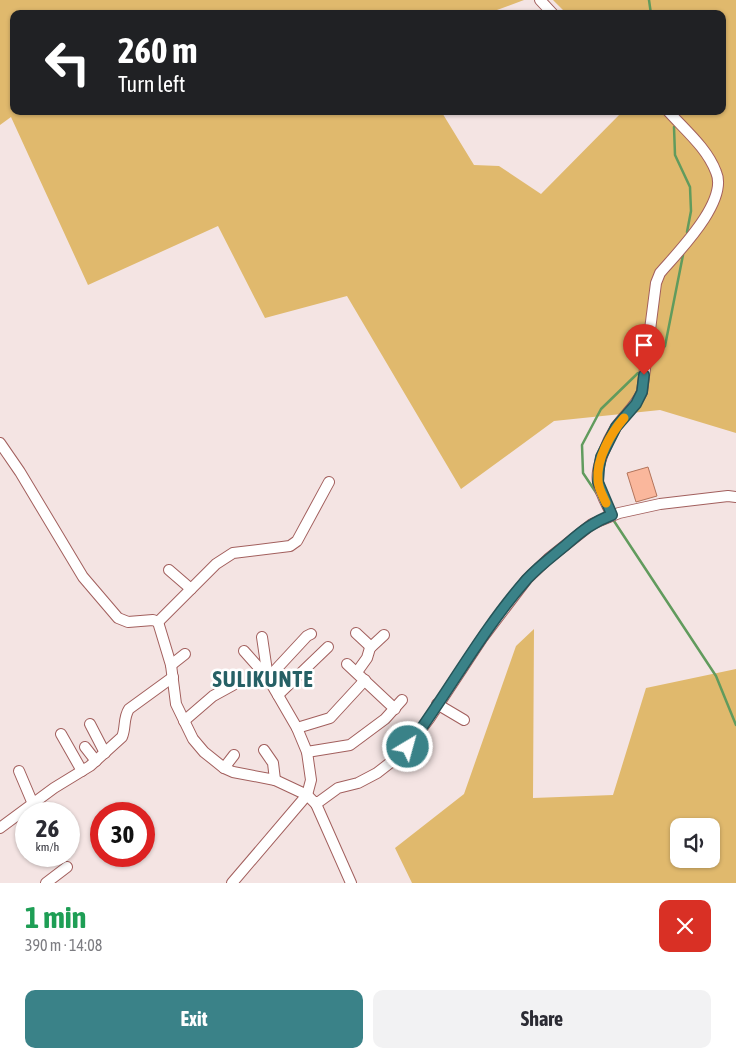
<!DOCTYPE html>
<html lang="en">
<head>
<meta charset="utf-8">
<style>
	body { margin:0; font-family:"Asap Condensed",sans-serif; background:#f2f2f3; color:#2b2b33; height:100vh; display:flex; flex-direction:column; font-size:19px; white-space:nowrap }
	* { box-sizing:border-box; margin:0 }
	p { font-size:16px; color:#7c7c81 }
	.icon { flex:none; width:28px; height:28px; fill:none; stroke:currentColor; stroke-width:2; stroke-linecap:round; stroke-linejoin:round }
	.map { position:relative; height:883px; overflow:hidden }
	.panel { display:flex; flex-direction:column; background:#fff; flex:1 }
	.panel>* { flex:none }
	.top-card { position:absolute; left:10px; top:10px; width:716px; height:105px; border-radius:10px; box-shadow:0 1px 4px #0004; background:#202124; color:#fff; overflow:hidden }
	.fabs { position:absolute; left:670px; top:818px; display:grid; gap:10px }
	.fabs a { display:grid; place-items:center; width:50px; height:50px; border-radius:10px; background:#fff; box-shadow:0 1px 4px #0004; font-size:25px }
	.speed { position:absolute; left:15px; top:802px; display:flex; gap:10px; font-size:25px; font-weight:700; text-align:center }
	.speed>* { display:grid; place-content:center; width:65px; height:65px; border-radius:50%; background:#fff; box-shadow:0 1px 4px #0004; line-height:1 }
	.speed small { font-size:12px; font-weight:400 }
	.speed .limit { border:8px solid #d22; background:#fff; color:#111 }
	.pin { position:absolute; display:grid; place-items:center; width:42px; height:42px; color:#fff; margin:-51px -21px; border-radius:50% 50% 50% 0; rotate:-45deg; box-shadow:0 0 5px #0007 }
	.pin .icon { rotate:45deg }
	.me { position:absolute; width:55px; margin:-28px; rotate:37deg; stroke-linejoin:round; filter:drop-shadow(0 0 4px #0008) }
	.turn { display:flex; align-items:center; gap:18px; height:105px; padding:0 25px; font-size:22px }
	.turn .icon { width:65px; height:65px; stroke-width:2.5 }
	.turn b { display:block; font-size:35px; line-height:42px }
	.round { display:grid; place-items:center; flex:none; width:52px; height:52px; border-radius:10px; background:#f2f2f3 }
	.headline { display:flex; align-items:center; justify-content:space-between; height:85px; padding:0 25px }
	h1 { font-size:30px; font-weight:700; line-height:38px; color:#1e9e55 }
	.primary-button { display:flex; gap:10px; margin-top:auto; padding:10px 25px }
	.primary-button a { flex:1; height:58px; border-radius:10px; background:#3a8288; color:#fff; font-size:20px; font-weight:700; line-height:58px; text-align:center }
	.primary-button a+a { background:#f2f2f3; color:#2b2b33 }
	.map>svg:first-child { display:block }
</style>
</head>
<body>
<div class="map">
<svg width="736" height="883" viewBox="0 0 736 883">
	<rect width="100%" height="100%" fill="#f4e4e3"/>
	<g fill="#e0b96d" fill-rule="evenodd">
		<path d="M0,0H524L486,14H14V111H441L474,165L499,166L541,194L623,111H722V14H567L553,0H736V433L660,410L554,421L461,489L347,296L265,318L218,226L88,285L11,117L0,125Z"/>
		<path d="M534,629L533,798L613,795L646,688L736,669V883H412L395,848L464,794L516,646ZM711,826V859H679V826Z"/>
	</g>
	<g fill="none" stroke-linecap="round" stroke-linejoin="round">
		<g stroke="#619b5d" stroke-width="2.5">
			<path d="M649,0L651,14"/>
			<path d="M674,127L675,155L690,187L691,211L687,232"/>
			<path d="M652,359L665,346L683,255"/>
			<path d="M597,494L583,473L582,445L601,409L638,373"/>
			<path d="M612,518L716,676L736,725"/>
		</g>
	</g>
	<path fill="#fab79c" stroke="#b3745b" d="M648,467L657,496L636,502L627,473Z"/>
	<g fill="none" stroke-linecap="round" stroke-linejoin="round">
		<g stroke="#a25f5d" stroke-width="12">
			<g id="minor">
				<path d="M540,0L553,14"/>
				<path d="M0,443L20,472L83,577L118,618L128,622L153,620L158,622L171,665L176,704L193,739L204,752L224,768L233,772L275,780L307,795L316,804L338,788L358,783L377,773L404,752L429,719L483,637L527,579L548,559L592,524L619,513L660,504L728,496L736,497"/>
				<path d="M612,515C607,505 600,493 598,482C595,467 608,440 616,427C625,414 635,407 642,392L656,283L660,273C678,252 729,201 716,172C707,148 685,130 668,111"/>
				<path d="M169,570L191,589"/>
				<path d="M158,622L216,564L233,553L290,546L297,541L329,482"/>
				<path d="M356,633L371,647"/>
				<path d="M244,651L268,678L307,636L311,634"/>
				<path d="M347,664L395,709"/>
				<path d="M171,665L185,654"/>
				<path d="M357,672L367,658L370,648L384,635"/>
				<path d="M278,695L328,647"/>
				<path d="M437,704L464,720"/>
				<path d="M184,721L213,696L233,685"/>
				<path d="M90,724L105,753"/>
				<path d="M297,728L330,718L365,680"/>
				<path d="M61,734L82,771"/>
				<path d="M85,747L96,761"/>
				<path d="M264,750L273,763L275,780"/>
				<path d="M307,752L350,745L385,719L402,700"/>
				<path d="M224,768L234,755"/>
				<path d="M19,771L33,804"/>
				<path d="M316,804L351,883"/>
				<path d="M0,828L54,788L90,766L122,737C126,728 123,718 129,709L173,677"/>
				<path d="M46,883L67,867"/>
				<path d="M232,883L307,795L311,780L307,752L297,728L268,678L262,637"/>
			</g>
		</g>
		<use href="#minor" stroke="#fff" stroke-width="10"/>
	</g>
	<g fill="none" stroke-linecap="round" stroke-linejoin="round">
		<g stroke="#265458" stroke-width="12">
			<path id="route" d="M408,747C448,693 482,630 527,579C539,566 554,555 567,544C582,531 593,522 612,515L598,482L599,468L601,457L616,427L636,404L642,392L644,375"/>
		</g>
		<use href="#route" stroke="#3a8288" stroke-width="9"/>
		<path stroke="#f59e0b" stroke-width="9" d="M606,503C603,496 598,488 598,480C596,459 611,433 624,418"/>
	</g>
	<g text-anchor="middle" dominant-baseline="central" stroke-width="5" stroke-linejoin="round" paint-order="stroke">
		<g font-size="22" font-weight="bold" letter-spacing="1" fill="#266065" stroke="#fff">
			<text x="263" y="679">SULIKUNTE</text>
		</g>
	</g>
</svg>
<div class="fabs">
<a><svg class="icon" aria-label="sound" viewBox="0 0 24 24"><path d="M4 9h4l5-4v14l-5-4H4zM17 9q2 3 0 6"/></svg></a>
</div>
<div class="speed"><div>26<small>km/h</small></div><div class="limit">30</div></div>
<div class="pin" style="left:644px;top:375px;background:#d93025"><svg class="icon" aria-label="arrive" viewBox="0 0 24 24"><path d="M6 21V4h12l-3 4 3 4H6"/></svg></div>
<svg class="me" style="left:408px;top:747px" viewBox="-20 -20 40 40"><circle r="17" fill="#3a8288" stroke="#fff" stroke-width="3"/><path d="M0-11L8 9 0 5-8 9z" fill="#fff"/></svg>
<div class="top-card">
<div class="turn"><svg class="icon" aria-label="left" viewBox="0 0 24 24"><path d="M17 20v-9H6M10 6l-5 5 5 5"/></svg><div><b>260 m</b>Turn left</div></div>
</div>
</div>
<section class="panel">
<div class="headline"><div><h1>1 min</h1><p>390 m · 14:08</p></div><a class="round" style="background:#d93025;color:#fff"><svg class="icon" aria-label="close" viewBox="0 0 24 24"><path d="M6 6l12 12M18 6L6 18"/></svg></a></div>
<div class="primary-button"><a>Exit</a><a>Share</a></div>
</section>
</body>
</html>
